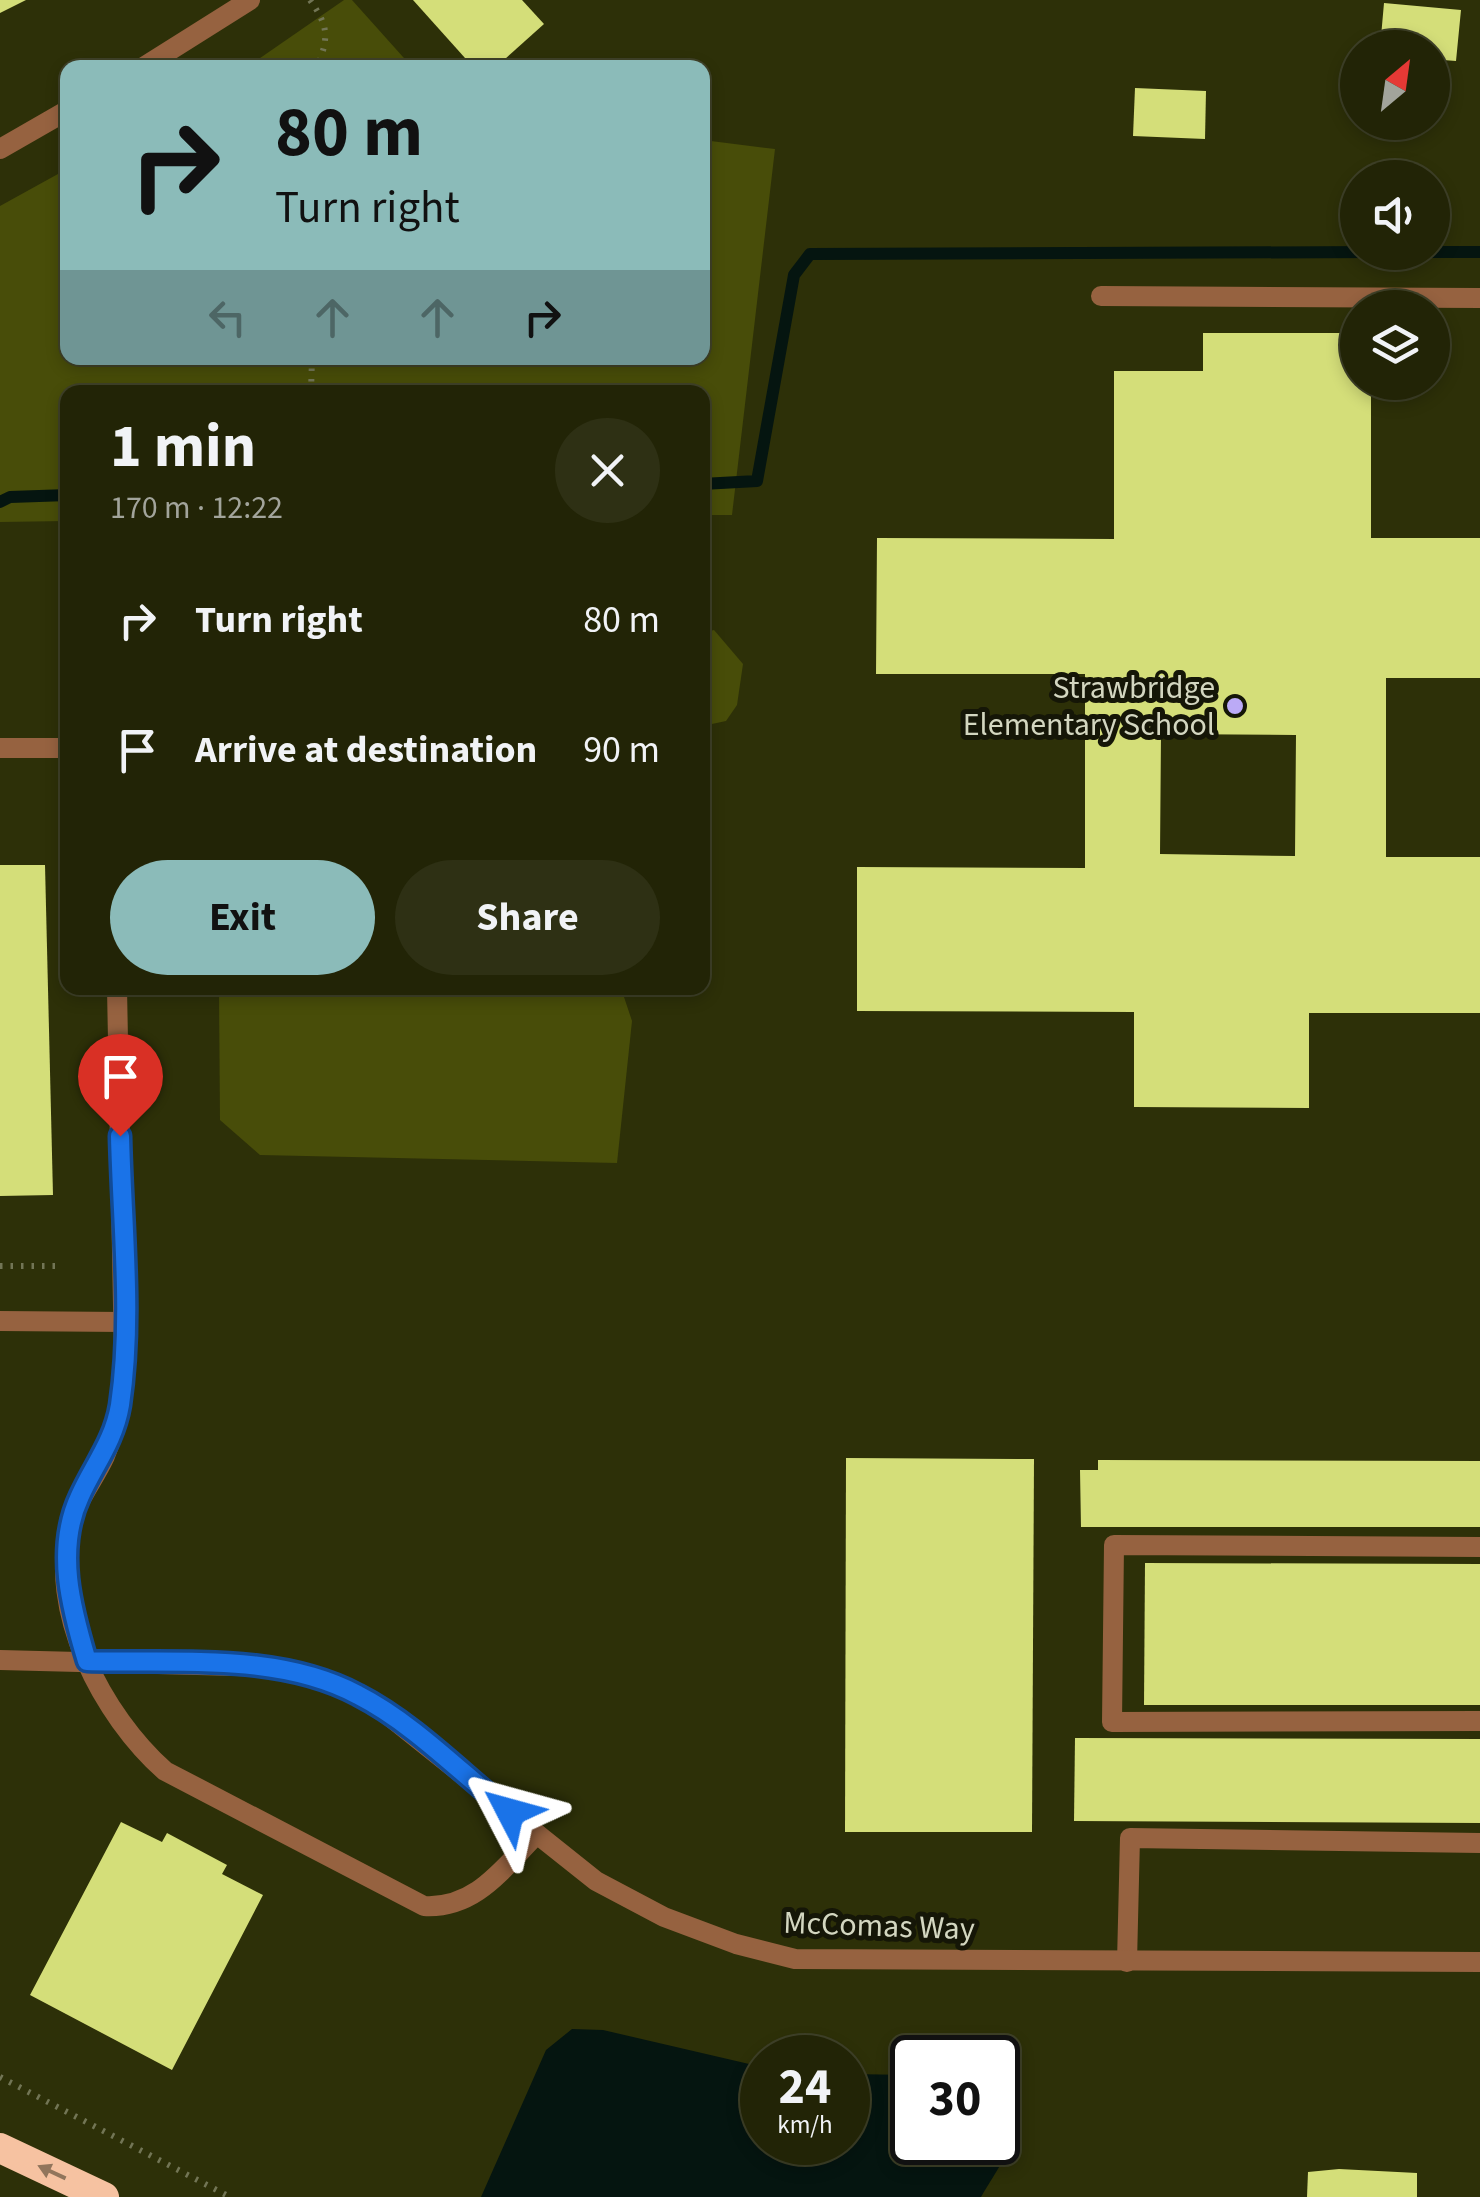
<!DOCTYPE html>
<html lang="en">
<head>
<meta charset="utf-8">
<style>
	body { margin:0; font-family:"Source Sans 3",sans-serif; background:#2e3014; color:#f1f3f6; height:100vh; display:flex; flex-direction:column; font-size:38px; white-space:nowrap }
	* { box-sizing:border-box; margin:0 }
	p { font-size:32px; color:#a2a49b }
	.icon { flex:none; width:55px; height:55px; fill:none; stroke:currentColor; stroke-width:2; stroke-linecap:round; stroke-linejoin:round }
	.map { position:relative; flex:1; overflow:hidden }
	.drawer { position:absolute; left:60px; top:385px; width:650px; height:610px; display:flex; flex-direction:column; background:#222406; border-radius:20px; box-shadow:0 5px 15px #0003,0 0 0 2px #3f4128 }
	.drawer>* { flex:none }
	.hud { position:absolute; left:60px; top:60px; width:650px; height:305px; border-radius:20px; box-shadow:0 5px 15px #0003,0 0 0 2px #3f4128; background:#8bbbb9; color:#111; overflow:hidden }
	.needle { width:65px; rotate:29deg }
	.controls { position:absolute; left:1340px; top:30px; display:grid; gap:20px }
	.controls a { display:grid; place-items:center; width:110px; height:110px; border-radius:50%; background:#222406; box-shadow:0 5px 15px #0003,0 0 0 2px #3f4128; font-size:50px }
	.speed { position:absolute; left:740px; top:2035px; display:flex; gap:20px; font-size:50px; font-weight:700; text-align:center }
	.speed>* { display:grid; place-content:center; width:130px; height:130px; border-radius:50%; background:#222406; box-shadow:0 5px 15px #0003,0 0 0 2px #3f4128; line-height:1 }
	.speed small { font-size:25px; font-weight:400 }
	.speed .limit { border:5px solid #111; border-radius:15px; background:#fff; color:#111 }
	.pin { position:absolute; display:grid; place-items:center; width:85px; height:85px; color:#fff; margin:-102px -42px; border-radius:50% 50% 50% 0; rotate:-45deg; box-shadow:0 0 10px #0007 }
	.pin .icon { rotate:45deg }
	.me { position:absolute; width:110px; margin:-55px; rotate:309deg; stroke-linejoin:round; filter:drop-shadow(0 0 8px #0008) }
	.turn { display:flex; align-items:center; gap:35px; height:210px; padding:0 50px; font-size:45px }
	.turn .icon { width:130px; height:130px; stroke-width:2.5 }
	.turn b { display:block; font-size:70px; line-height:85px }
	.lanes { display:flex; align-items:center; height:95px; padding:0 50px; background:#0003; justify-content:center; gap:50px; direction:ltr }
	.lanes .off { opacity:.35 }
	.round { display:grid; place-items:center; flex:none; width:105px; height:105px; border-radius:52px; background:#2e3014 }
	.head { display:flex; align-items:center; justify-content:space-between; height:170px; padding:0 50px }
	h1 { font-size:60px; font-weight:700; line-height:75px }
	.button { display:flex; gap:20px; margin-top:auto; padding:20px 50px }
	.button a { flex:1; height:115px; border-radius:60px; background:#8bbbb9; color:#111; font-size:40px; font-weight:700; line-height:115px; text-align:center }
	.button a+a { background:#2e3014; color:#f1f3f6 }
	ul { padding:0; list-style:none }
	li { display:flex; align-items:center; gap:30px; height:130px; padding:0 50px }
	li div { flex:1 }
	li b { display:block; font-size:38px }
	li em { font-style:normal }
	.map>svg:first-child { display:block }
</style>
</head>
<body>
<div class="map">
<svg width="1480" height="2197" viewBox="0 0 1480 2197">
	<rect width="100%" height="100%" fill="#2d3008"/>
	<g fill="#484d09">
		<path d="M344,0H352L412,67H247Z"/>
		<path d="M703,140L775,149L732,515H703L702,392H68L67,521L0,522V206L67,169L68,358H702Z"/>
		<path d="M714,630L743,664L737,705L726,721L712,724L703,715L702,633Z"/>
		<path d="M219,988H621L632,1021L617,1163L260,1155L220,1120Z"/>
	</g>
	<path fill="#051510" d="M572,2029L603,2030L762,2067V2142H848V2074L912,2075V2142H998V2088C1028,2133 1005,2156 981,2197H481L546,2050Z"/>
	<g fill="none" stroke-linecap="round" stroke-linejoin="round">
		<g stroke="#051510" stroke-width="12">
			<path d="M1432,252H1480"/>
			<path d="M702,484L757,481L794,275L810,254L1377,252"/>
			<path d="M0,502L10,497L68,495"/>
		</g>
	</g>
	<g fill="#d4de79" fill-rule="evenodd">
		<path d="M0,0H26L0,13Z"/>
		<path d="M413,0H522L544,24L495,68H474Z"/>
		<path d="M1384,3L1461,10L1456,61L1443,60L1439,94L1432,93V48H1380Z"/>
		<path d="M1135,88L1206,91L1205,139L1133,136Z"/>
		<path d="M1203,333H1358V382H1371V538H1480V678H1386V857H1480V1013H1309V1108L1134,1107V1012L857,1011V867L1085,868V674H876L877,538L1114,539V371H1203ZM1161,734L1296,735L1295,856L1160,854Z"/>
		<path d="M0,865H45L53,1195L0,1196Z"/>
		<path d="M846,1458L1034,1459L1032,1832H845Z"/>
		<path d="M1098,1460L1480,1461V1527H1081L1080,1470H1098Z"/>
		<path d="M1145,1563L1480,1564V1705H1144Z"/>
		<path d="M1075,1738L1480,1739V1823L1074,1821Z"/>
		<path d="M121,1822L162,1842L167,1833L227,1865L222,1874L263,1895L172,2070L30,1995Z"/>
		<path d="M1339,2169L1417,2173V2197H1307L1308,2172Z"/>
	</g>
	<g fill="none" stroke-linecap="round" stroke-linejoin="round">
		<g stroke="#727555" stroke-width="6" stroke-dasharray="2.5 8" stroke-linecap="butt">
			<path d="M310,0C329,27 329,37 317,68"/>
			<path d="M311,392L312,358"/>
			<path d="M0,1266H63"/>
			<path d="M0,2077L230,2197"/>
		</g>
		<g stroke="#966240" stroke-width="20">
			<path d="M1101,296L1480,298"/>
			<path d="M0,748H68"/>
			<path d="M117,988L124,1358C121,1391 118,1425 105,1456C94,1480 78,1498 71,1524C46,1610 103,1716 165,1771L424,1906C476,1909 503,1868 537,1834"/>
			<path d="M0,1321L124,1322"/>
			<path d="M1480,1547L1114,1545L1112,1722L1480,1721"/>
			<path d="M1127,1962L1130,1838L1480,1843"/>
		</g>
		<g stroke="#966240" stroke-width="20">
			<path d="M142,68L250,0"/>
			<path d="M0,149L68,110"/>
			<path d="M0,1660L272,1667L321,1678L374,1704L596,1881L664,1917L736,1944L795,1959L1480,1962"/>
		</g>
		<path stroke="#f6c2a1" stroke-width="30" d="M0,2148L104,2197"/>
	</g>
	<defs><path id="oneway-solid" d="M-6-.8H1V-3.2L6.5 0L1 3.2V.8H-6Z" transform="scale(2.5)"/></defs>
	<use fill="#91755c" href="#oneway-solid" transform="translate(52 2172) rotate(-155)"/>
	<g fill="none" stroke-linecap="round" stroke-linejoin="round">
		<g stroke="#114b97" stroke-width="25">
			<path id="route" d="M120,1136C122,1224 133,1318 120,1405C114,1441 94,1465 80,1496C55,1549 71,1608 87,1661C175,1664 278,1652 358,1695C413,1723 462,1774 510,1812"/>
		</g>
		<use href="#route" stroke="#1a73e8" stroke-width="18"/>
	</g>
	<circle fill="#bbaaf6" stroke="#151607" stroke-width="4" cx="1235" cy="706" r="10"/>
	<g text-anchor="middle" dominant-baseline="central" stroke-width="10" stroke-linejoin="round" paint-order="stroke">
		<g font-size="32" fill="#d3d6c0" stroke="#151607" text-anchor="end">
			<text x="1215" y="688">Strawbridge<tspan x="1215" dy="37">Elementary School</tspan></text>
		</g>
		<g font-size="32" fill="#d3d6c0" stroke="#151607">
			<text transform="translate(879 1926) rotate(2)">McComas Way</text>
		</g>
	</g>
</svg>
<div class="controls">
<a><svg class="needle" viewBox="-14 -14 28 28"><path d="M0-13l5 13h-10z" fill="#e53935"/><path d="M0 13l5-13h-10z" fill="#a2a49b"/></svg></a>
<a><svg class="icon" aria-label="sound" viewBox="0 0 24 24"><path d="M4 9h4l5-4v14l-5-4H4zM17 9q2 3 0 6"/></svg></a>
<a><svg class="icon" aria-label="layers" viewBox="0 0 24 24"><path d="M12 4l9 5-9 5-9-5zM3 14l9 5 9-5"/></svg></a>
</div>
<div class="speed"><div>24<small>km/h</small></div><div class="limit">30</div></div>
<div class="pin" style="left:120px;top:1136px;background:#d93025"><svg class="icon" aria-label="arrive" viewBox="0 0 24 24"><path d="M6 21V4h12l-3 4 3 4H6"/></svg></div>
<svg class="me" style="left:510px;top:1812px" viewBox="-20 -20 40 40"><path d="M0-17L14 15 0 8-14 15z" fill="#1a73e8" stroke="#fff" stroke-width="4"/></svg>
<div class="hud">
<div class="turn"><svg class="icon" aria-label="right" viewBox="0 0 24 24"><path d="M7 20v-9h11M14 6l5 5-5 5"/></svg><div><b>80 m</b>Turn right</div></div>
<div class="lanes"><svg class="icon off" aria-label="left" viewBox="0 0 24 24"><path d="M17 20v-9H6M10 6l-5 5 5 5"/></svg><svg class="icon off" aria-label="ahead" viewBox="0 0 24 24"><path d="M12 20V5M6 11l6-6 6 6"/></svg><svg class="icon off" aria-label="ahead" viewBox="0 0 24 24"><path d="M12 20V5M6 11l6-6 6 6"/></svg><svg class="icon" aria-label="right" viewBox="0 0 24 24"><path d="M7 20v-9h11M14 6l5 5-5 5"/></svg></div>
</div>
<section class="drawer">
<div class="head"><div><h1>1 min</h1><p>170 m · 12:22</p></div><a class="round"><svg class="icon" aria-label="close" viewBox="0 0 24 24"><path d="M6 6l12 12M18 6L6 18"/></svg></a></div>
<ul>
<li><svg class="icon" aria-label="right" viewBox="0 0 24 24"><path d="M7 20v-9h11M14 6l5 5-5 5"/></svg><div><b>Turn right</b></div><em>80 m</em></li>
<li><svg class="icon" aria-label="arrive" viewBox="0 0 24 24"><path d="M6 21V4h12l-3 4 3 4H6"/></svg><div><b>Arrive at destination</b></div><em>90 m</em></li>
</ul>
<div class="button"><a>Exit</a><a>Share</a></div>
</section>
</div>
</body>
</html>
